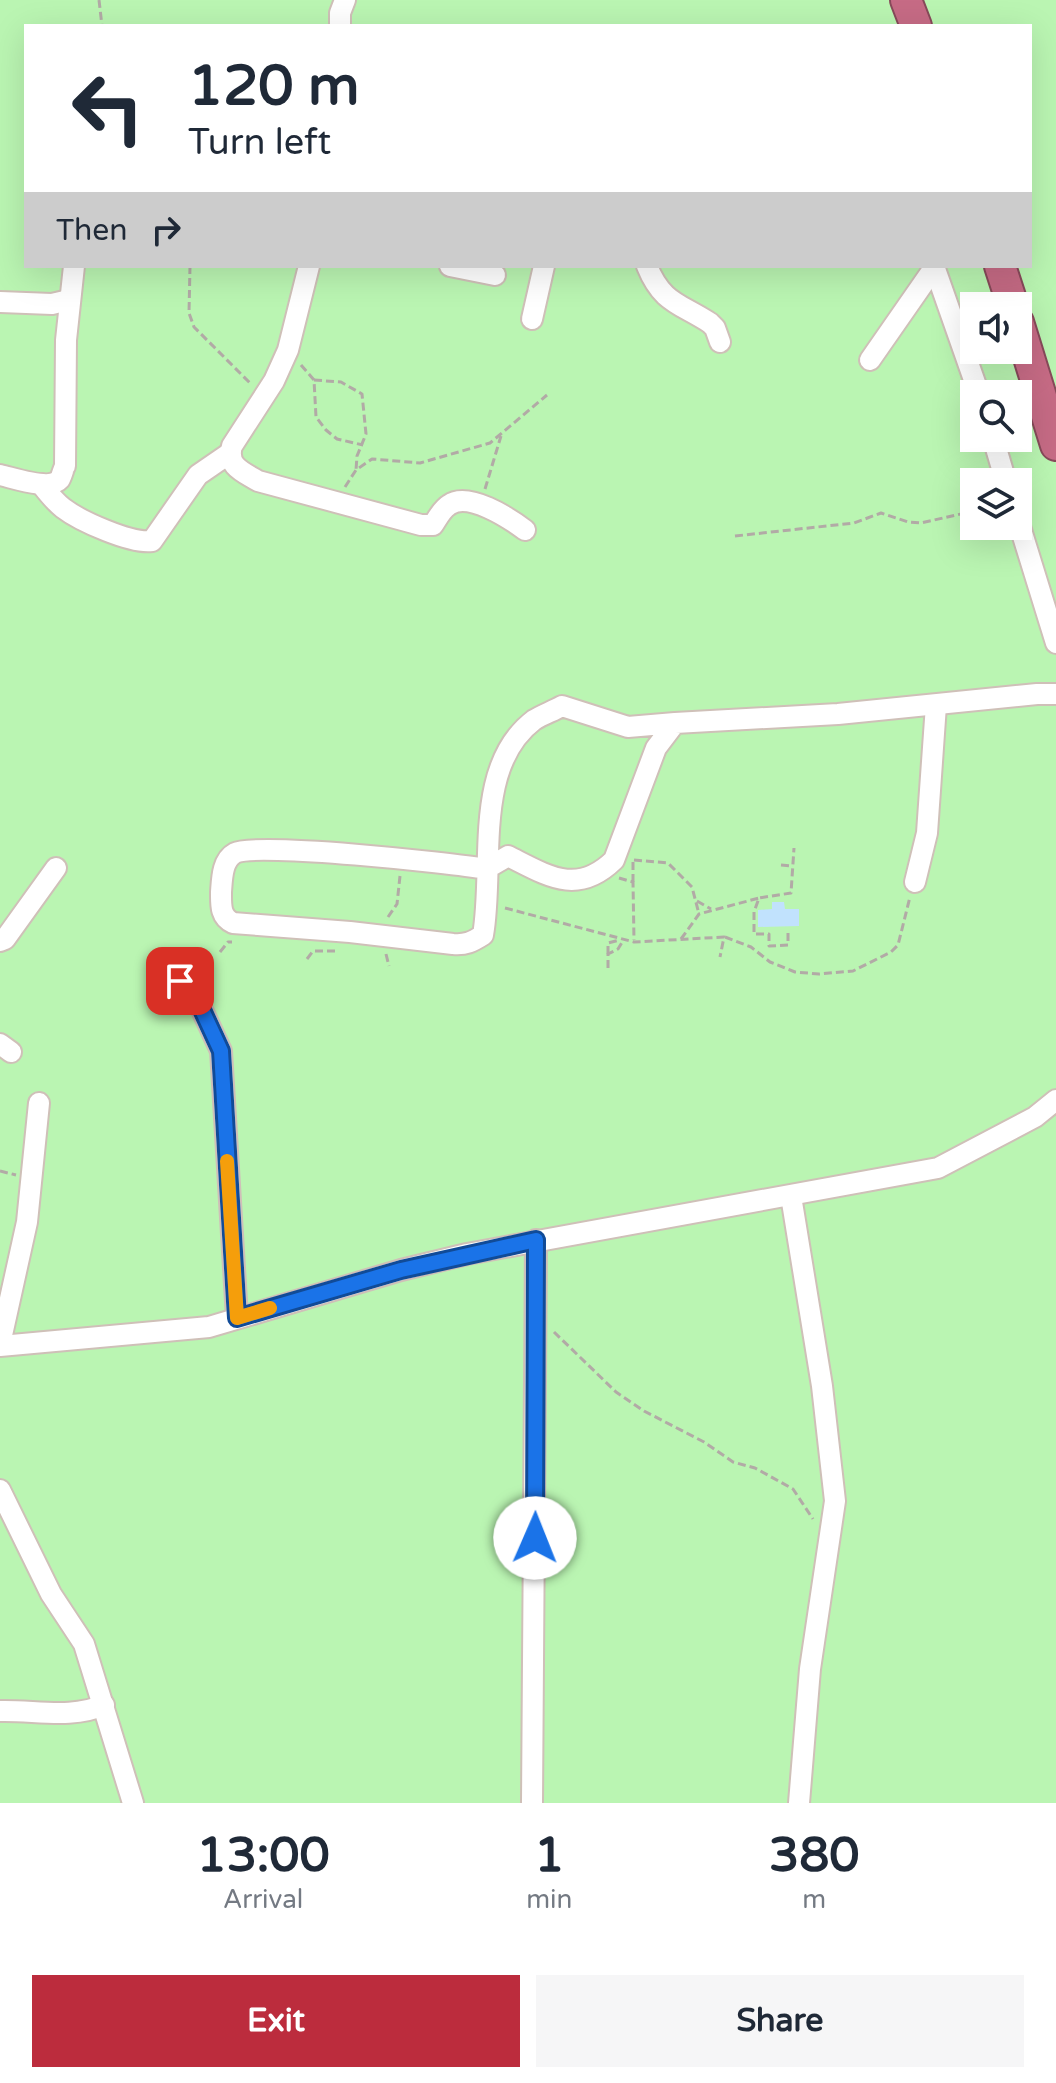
<!DOCTYPE html>
<html lang="en">
<head>
<meta charset="utf-8">
<style>
	body { margin:0; font-family:"Varela Round",sans-serif; background:#f6f6f7; color:#1f2937; height:100vh; display:flex; flex-direction:column; font-size:30px; white-space:nowrap }
	* { box-sizing:border-box; margin:0 }
	p { font-size:26px; color:#747a83 }
	.icon { flex:none; width:44px; height:44px; fill:none; stroke:currentColor; stroke-width:2; stroke-linecap:round; stroke-linejoin:round }
	.map { position:relative; height:1803px; overflow:hidden }
	.details { display:flex; flex-direction:column; background:#fff; flex:1 }
	.details>* { flex:none }
	.top-card { position:absolute; left:24px; top:24px; width:1008px; height:244px; border-radius:0px; box-shadow:0 8px 32px #0002; background:#fff; color:#1f2937; overflow:hidden }
	.fabs { position:absolute; left:960px; top:292px; display:grid; gap:16px }
	.fabs a { display:grid; place-items:center; width:72px; height:72px; border-radius:0px; background:#fff; box-shadow:0 8px 32px #0002; font-size:40px }
	.pin { position:absolute; display:grid; place-items:center; width:68px; height:68px; color:#fff; margin:-34px; border-radius:16px; box-shadow:0 4px 12px #0006 }
	.me { position:absolute; width:88px; margin:-44px; rotate:1deg; stroke-linejoin:round; filter:drop-shadow(0 0 6px #0008) }
	.turn { display:flex; align-items:center; gap:28px; height:168px; padding:0 32px; font-size:36px }
	.turn .icon { width:104px; height:104px; stroke-width:2.5 }
	.turn b { display:block; font-size:56px; line-height:68px }
	.then { display:flex; align-items:center; height:76px; padding:0 32px; background:#0003; gap:16px; font-size:30px }
	.eta { display:flex; justify-content:space-evenly; align-items:center; height:136px; text-align:center }
	.eta b { font-size:48px; font-weight:700; line-height:56px }
	.button { display:flex; gap:16px; margin-top:auto; padding:16px 32px }
	.button a { flex:1; height:92px; border-radius:0px; background:#bc2c3d; color:#fff; font-size:32px; font-weight:700; line-height:92px; text-align:center }
	.button a+a { background:#f6f6f7; color:#1f2937 }
	.map>svg:first-child { display:block }
</style>
</head>
<body>
<div class="map">
<svg width="1056" height="1803" viewBox="0 0 1056 1803">
	<rect width="100%" height="100%" fill="#fdf4ef"/>
	<path fill="#baf5b2" fill-rule="evenodd" d="M0,0H1056V1803H0ZM26,26H1030V266H26ZM974,306H1018V350H974ZM974,394H1018V438H974ZM974,482H1018V526H974Z"/>
	<path fill="#c1e2fd" d="M772,902H784L785,909H799V926L758,927V910L772,909Z"/>
	<g fill="none" stroke-linecap="round" stroke-linejoin="round">
		<g stroke="#cfc0b8" stroke-width="24">
			<g id="minor">
				<path d="M340,26V13L345,0"/>
				<path d="M309,266L288,350L274,381L232,446C226,466 243,472 258,481L421,525H433C437,519 442,509 449,505C468,491 509,518 525,530"/>
				<path d="M450,266L495,275"/>
				<path d="M647,266C662,303 679,303 710,323L715,328L720,342"/>
				<path d="M934,266L979,394"/>
				<path d="M0,302L52,304L69,300"/>
				<path d="M532,319L544,266"/>
				<path d="M870,360L934,268"/>
				<path d="M993,438L1006,482"/>
				<path d="M0,475C14,478 50,491 60,479C61,478 64,467 65,466L66,340L74,266"/>
				<path d="M41,484C48,493 54,501 63,508C80,521 131,544 152,541L198,475L230,453"/>
				<path d="M1018,520L1056,643"/>
				<path d="M675,723L628,727L562,706C553,711 542,715 534,720C472,767 495,868 483,935C472,942 466,945 453,944L350,932L233,923C220,917 221,905 221,892C222,879 222,860 235,853C256,842 452,863 486,869L508,856C548,876 577,896 614,860L656,748L675,723L838,714L1037,694H1056"/>
				<path d="M915,882L927,833L936,705"/>
				<path d="M0,941L5,939L56,868"/>
				<path d="M180,981L197,999L221,1051L237,1318"/>
				<path d="M0,1044L11,1052"/>
				<path d="M791,1196L822,1386L835,1501L810,1669L799,1803"/>
				<path d="M0,1344L27,1222L39,1103"/>
				<path d="M0,1346L209,1327L401,1270L467,1254L938,1168L1035,1117L1056,1100"/>
				<path d="M0,1490L51,1594L84,1644L133,1803"/>
				<path d="M0,1711C35,1710 72,1719 104,1705"/>
				<path d="M532,1803L536,1240"/>
			</g>
		</g>
		<g stroke="#874a5a" stroke-width="34">
			<g id="highway">
				<path d="M906,0L916,26"/>
				<path d="M1000,266L1013,306"/>
				<path d="M1018,322L1056,445"/>
			</g>
		</g>
		<g stroke="#b2aaa6" stroke-width="3" stroke-dasharray="8 4" stroke-linecap="butt">
			<path d="M99,0L102,26"/>
			<path d="M190,266L189,313L194,327L252,385"/>
			<path d="M301,365L314,380L316,417L326,430L337,439L363,445"/>
			<path d="M314,380L341,382L362,394L366,434L357,456L356,470"/>
			<path d="M345,487L356,470L372,459L420,463L490,443L547,395"/>
			<path d="M485,489L501,436"/>
			<path d="M735,536L854,523L881,513L908,522L921,523L974,511"/>
			<path d="M634,860L668,863L692,887L699,914"/>
			<path d="M633,862V882"/>
			<path d="M781,865L793,866"/>
			<path d="M619,878L633,882L634,940"/>
			<path d="M697,901L711,909"/>
			<path d="M505,908L634,942L724,937L720,957"/>
			<path d="M388,917L397,904L400,876"/>
			<path d="M788,933V945L769,946V934H754V912L759,898L791,893L794,848"/>
			<path d="M725,937L751,947L770,962L795,972L819,974L853,971L891,952L898,945L910,897"/>
			<path d="M681,939L699,914L759,898"/>
			<path d="M220,952L228,942H232"/>
			<path d="M386,954L389,966"/>
			<path d="M608,954V943L620,940"/>
			<path d="M307,959L313,951H335"/>
			<path d="M608,968V954L618,949L624,939"/>
			<path d="M0,1171L16,1175"/>
			<path d="M554,1332L616,1392L644,1411L704,1442L733,1462L755,1468L793,1489L813,1519"/>
		</g>
		<use href="#minor" stroke="#fff" stroke-width="20"/>
		<use href="#highway" stroke="#c66b85" stroke-width="30"/>
	</g>
	<g fill="none" stroke-linecap="round" stroke-linejoin="round">
		<g stroke="#114b97" stroke-width="20">
			<path id="route" d="M180,981L197,999L221,1051L237,1318L401,1270L536,1240L535,1538"/>
		</g>
		<use href="#route" stroke="#1a73e8" stroke-width="14"/>
		<path stroke="#f59e0b" stroke-width="14" d="M227,1161L237,1318L270,1308"/>
	</g>
</svg>
<div class="fabs">
<a><svg class="icon" aria-label="sound" viewBox="0 0 24 24"><path d="M4 9h4l5-4v14l-5-4H4zM17 9q2 3 0 6"/></svg></a>
<a><svg class="icon" aria-label="search" viewBox="0 0 24 24"><circle cx="10" cy="10" r="6"/><path d="M15 15l6 6"/></svg></a>
<a><svg class="icon" aria-label="layers" viewBox="0 0 24 24"><path d="M12 4l9 5-9 5-9-5zM3 14l9 5 9-5"/></svg></a>
</div>
<div class="pin" style="left:180px;top:981px;background:#d93025"><svg class="icon" aria-label="arrive" viewBox="0 0 24 24"><path d="M6 21V4h12l-3 4 3 4H6"/></svg></div>
<svg class="me" style="left:535px;top:1538px" viewBox="-20 -20 40 40"><circle r="19" fill="#fff"/><path d="M0-13L10 11 0 6-10 11z" fill="#1a73e8"/></svg>
<div class="top-card">
<div class="turn"><svg class="icon" aria-label="left" viewBox="0 0 24 24"><path d="M17 20v-9H6M10 6l-5 5 5 5"/></svg><div><b>120 m</b>Turn left</div></div>
<div class="then">Then<svg class="icon" aria-label="right" viewBox="0 0 24 24"><path d="M7 20v-9h11M14 6l5 5-5 5"/></svg></div>
</div>
</div>
<section class="details">
<div class="eta">
<div><b>13:00</b><p>Arrival</p></div>
<div><b>1</b><p>min</p></div>
<div><b>380</b><p>m</p></div>
</div>
<div class="button"><a>Exit</a><a>Share</a></div>
</section>
</body>
</html>
